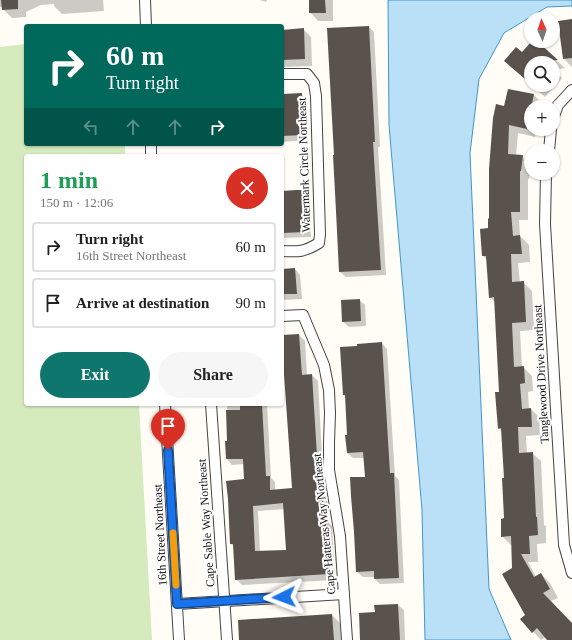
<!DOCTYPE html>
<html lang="en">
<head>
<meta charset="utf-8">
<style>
	body { margin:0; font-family:"Times New Roman",serif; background:#f6f6f6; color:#222; height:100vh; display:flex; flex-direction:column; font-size:15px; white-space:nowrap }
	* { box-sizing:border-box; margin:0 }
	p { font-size:13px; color:#767676 }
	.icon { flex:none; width:22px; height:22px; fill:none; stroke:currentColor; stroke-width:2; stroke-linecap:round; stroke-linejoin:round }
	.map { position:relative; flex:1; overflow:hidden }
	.side { position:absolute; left:24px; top:154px; width:260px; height:252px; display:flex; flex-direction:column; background:#fff; border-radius:4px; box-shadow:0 1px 3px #0004 }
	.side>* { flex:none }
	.banner { position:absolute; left:24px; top:24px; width:260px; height:122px; border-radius:4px; box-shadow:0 1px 3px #0004; background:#00695c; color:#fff; overflow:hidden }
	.needle { width:26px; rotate:357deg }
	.tools { position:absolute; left:524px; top:12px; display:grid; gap:8px }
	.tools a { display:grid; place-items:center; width:36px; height:36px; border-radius:50%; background:#fff; box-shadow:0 1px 3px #0004; font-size:20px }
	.pin { position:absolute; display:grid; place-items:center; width:34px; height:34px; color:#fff; margin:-41px -17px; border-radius:50% 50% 50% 0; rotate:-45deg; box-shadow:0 0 4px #0007 }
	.pin .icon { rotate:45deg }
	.me { position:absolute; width:44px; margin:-22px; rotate:267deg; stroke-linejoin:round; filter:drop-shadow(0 0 3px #0008) }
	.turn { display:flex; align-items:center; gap:14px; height:84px; padding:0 16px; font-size:18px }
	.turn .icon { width:52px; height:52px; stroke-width:2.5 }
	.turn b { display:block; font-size:28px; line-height:34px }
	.lanes { display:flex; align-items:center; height:38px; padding:0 16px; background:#0003; justify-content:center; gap:20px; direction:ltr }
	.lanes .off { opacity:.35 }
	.round { display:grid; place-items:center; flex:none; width:42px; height:42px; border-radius:21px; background:#f6f6f6 }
	.headline { display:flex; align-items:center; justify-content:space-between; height:68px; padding:0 16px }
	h1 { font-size:24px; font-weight:800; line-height:30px; color:#1e9e55 }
	.button { display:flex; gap:8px; margin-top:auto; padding:8px 16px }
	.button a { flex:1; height:46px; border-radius:24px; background:#0f766e; color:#fff; font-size:16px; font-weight:800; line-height:46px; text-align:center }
	.button a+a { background:#f6f6f6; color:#222 }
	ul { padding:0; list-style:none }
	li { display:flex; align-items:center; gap:12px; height:50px; margin:0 8px 6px; padding:0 8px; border:2px solid #e0e0e0; border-radius:4px }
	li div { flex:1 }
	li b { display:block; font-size:15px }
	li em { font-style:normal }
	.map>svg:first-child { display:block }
</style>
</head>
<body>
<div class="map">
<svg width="572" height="640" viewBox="0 0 572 640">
	<rect width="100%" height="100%" fill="#fffdf5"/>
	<path fill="#d5ebbd" d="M26,44V144H125V156H26V404H139L152,640H0V47Z"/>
	<path fill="#b9e0f7" stroke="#3f96cf" d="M388,0H572V6L547,7L504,33L479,79L470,153L489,589L511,640H425L422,510L389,125Z"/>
	<g fill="#0003" fill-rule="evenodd">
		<path d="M0,0H103L104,11L62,14L54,6V4L41,5L26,12V17L12,18L3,9V7H0Z"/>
		<path d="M260,0H267L266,2Z"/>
		<path d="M310,0H333V21H318L310,12Z"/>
		<path d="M572,20V67L564,59Z"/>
		<path d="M369,27L374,32L380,147H378L386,275L346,277L340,272Z"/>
		<path d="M303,29L311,37L312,66L282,67V31Z"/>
		<path d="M534,41H535L565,68L554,70L562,78L545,97L532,85H553V63H531V84L514,69L522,54Z"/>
		<path d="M301,94L307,100L308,140L282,142V95Z"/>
		<path d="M534,95L542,103L541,107H531V129H537L535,137L518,133L516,156H522L531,165L529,179H528V220H519L520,236L529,245L530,262L518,263L520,283L523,282L532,291L534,330L520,331L522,367H523L532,376L533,391L528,392L529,409H531L539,417L540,435L526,436L527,453H532L541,461L544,525L546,526V543L537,544L538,562H528L536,577L541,574L550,583L558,598L551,601L572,624V640H548L546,637L541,640L521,619L526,615L513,569L512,545H511L502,536L505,519V479L502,432L499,428L500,393L495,302L490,297L487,260L483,256L489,229L505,107Z"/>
		<path d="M303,191L308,196L311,237L282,238V192Z"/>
		<path d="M295,269L300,275L302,299L282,300V270Z"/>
		<path d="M359,300L365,305L366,326L349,327L343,322Z"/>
		<path d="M299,335L305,341L307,376L312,375L318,381L324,493L327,496L329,523L332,526L335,580L242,585L236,579L235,547L231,544L245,480L244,464L232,465L227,459L229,442L227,406L225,404H267L271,478L275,482V490L293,489L285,366H282V336ZM285,509L288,550L260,552L258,511Z"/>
		<path d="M382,343L387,349L395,476L399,480L404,583L380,584L375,579V577H363L357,572L366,478L365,458H353L347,453L349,436L346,397L344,395Z"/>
		<path d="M398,605L404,610L405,640H360L376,613Z"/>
		<path d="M332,615L340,623L341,640H240Z"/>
	</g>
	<g fill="#5a524d" fill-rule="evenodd">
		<path d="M1,0H18V9L2,10Z"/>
		<path d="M309,0H325L326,13H309Z"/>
		<path d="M572,19V58L563,59L558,21Z"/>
		<path d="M369,26L375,142H373L381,270L339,272L336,211L333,155H334L327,28Z"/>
		<path d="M304,28L305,59L282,60V30Z"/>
		<path d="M532,41H537L558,60L546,61L548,63H531V84L504,61L516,47L522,52Z"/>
		<path d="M508,89L534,94L527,129L509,125L508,154L523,155L521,171H520V212H511L513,236L520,235L522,254H511L512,282L524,281L526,322L512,323L514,367L524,366L525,383L520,384L522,409L531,408L532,427H518L519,453L533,452L536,517H537L538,535L529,536L530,554H521L534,577L541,573L550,589L543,593L572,623V640H547L537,628L532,633L520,619L525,615L502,574L512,568L511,536L501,537V519L504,518L502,478H504L501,428L498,429L495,392H499L494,297L489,298L486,256H482L480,229L488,228V219L489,218V169L493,118L496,104L504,106Z"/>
		<path d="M302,93L303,135L282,136V94Z"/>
		<path d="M296,190H303L306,232L282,233V191Z"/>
		<path d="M295,268L297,294H282V269Z"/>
		<path d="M360,299L361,321L342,322L341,300Z"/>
		<path d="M299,334L302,375L312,374L319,489H322L324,519H326L329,574L235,580L233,544H230L228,499L226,481L244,479L243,460V459H226L225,441H227L226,410H240V404H262L266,476H270V490L292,488L283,360H282V335ZM283,503L286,550L255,551L253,506Z"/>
		<path d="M382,342L390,473H394L399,578L374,579V571L356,572L354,532L351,496L350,477H365L363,452L347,453L345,435H347L345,395H343L340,347L357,346V344Z"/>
		<path d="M398,604L400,640H360L359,613L375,612L374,605Z"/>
		<path d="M332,614L334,640H239L238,620Z"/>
	</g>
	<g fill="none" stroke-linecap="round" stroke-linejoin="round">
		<g stroke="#444" stroke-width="12">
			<g id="street">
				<path d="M145,0L146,26"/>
				<path d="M282,74H307L314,83L316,96L320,234L319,243C304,252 299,252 282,251"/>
				<path d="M553,119L558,105L572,90"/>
				<path d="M151,144V156"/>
				<path d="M549,151L551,129"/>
				<path d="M546,173L545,224L564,545L572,573"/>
				<path d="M282,316L303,315L324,365L329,390L330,413L329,443V470L340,536L347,640"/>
				<path d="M165,404L179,640"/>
				<path d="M211,404L227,640"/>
				<path d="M177,604L344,594"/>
			</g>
		</g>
		<use href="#street" stroke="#fff" stroke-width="10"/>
	</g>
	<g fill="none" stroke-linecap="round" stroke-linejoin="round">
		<g stroke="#114b97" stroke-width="10">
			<path id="route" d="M168,450L177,604L284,597"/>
		</g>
		<use href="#route" stroke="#1a73e8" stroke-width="7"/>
		<path stroke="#f59e0b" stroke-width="7" d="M173,533L176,585"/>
	</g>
	<g text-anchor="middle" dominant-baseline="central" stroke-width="4" stroke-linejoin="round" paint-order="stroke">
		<g font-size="12" fill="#111" stroke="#fff">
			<text transform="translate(304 165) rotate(-92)">Watermark Circle Northeast</text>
			<text transform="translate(541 374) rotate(-93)">Tanglewood Drive Northeast</text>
			<text transform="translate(206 523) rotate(-94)">Cape Sable Way Northeast</text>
			<text transform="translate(324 524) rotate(-96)">Cape Hatteras Way Northeast</text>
			<text transform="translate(160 535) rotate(-93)">16th Street Northeast</text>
		</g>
	</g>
</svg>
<div class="tools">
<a><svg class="needle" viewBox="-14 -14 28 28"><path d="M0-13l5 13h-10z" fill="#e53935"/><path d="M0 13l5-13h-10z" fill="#767676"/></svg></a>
<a><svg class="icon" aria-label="search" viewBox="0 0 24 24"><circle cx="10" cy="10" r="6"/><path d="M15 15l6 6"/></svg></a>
<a>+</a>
<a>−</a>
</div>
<div class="pin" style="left:168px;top:450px;background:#d93025"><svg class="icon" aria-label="arrive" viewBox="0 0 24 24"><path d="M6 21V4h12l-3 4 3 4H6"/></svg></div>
<svg class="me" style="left:284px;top:597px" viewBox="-20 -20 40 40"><path d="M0-17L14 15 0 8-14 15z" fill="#1a73e8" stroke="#fff" stroke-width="4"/></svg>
<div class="banner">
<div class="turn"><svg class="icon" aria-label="right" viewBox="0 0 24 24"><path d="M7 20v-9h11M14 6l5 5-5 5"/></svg><div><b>60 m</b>Turn right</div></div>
<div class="lanes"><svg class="icon off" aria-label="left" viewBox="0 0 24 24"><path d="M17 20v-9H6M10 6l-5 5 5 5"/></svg><svg class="icon off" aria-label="ahead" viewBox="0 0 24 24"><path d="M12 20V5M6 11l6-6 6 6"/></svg><svg class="icon off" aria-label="ahead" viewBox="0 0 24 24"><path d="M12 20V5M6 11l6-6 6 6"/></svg><svg class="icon" aria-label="right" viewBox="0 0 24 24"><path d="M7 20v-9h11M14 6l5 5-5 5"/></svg></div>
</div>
<section class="side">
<div class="headline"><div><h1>1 min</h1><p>150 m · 12:06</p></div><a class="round" style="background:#d93025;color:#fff"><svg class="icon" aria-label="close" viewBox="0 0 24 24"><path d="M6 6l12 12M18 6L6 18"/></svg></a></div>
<ul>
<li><svg class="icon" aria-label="right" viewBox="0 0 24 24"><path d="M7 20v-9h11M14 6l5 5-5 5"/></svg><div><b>Turn right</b><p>16th Street Northeast</p></div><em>60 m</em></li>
<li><svg class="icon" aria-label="arrive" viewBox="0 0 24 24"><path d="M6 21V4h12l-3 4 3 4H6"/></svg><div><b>Arrive at destination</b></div><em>90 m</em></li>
</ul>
<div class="button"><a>Exit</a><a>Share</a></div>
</section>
</div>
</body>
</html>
